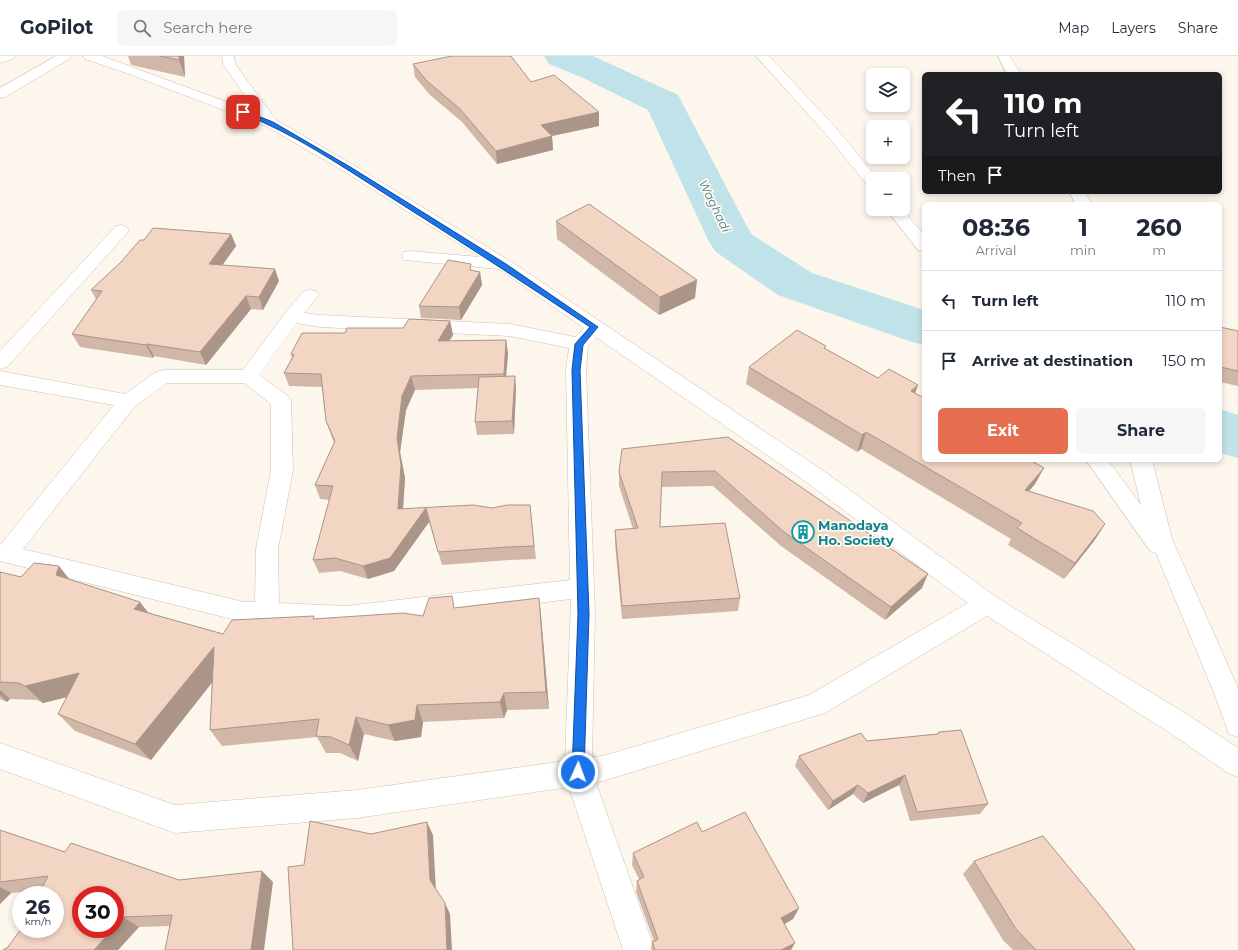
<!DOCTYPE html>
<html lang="en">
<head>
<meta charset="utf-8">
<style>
	body { margin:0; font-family:Montserrat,sans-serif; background:#f6f6f7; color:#1f2937; height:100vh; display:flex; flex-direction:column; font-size:15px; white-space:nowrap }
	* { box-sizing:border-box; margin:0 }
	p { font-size:13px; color:#747a83 }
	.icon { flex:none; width:22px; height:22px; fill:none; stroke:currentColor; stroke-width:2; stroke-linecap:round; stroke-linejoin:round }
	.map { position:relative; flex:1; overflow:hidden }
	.side { position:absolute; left:922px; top:146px; width:300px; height:260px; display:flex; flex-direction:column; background:#fff; border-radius:6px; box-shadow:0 2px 6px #0003 }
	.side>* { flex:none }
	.banner { position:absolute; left:922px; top:16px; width:300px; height:122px; border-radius:6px; box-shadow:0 2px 6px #0003; background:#202124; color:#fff; overflow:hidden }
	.tools { position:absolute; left:866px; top:12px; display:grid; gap:8px }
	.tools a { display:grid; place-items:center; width:44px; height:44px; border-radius:6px; background:#fff; box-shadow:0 2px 6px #0003; font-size:20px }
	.speed { position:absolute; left:12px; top:830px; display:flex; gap:8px; font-size:20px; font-weight:700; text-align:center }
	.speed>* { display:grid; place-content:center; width:52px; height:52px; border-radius:50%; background:#fff; box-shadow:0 2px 6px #0003; line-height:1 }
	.speed small { font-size:10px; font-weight:400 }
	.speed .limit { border:6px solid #d22; background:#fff; color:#111 }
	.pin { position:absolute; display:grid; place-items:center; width:34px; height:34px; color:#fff; margin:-17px; border-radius:8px; box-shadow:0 2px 6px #0006 }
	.me { position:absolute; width:44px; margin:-22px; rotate:2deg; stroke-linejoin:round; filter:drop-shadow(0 0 3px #0008) }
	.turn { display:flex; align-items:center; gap:14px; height:84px; padding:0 16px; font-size:18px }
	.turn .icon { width:52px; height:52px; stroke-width:2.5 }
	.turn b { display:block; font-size:28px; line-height:34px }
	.then { display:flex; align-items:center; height:38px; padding:0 16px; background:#0003; gap:8px; font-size:15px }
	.eta { display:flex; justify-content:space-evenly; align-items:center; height:68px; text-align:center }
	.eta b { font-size:24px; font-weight:700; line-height:28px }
	.primary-button { display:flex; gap:8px; margin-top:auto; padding:8px 16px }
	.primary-button a { flex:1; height:46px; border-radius:6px; background:#e76f51; color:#fff; font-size:16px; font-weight:700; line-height:46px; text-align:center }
	.primary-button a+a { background:#f6f6f7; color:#1f2937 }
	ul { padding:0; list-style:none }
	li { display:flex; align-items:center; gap:12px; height:60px; padding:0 16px; border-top:1px solid #e0e1e3 }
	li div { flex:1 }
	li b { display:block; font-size:15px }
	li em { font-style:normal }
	header { display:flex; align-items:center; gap:24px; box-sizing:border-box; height:56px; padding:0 20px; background:#fff; border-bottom:1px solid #e0e1e3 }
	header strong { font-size:19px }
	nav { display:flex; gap:22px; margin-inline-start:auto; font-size:14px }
	.search { width:280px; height:36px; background:#f6f6f7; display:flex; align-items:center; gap:10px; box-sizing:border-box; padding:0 14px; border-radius:6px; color:#747a83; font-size:15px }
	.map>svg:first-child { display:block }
</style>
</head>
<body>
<header>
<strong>GoPilot</strong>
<div class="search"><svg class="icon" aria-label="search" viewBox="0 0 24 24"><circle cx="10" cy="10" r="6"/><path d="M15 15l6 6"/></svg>Search here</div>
<nav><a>Map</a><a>Layers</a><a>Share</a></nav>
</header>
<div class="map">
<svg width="1238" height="894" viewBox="0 0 1238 894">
	<rect width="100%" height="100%" fill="#fdf6ec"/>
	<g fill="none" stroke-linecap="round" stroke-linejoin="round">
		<g fill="#bfe3e8" fill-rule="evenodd">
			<path d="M544,0H593L678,39L751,178L812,217L924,254V289L906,284L778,239L716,196L709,186L648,54L583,22L549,8Z"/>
			<path d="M1220,353L1238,359V402L1220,397Z"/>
		</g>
		<g stroke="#d1beb0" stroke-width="1">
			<g id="minor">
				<path d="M0,0H15L13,3L0,7Z"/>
				<path d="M56,0H71L69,3L5,41L0,42V32Z"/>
				<path d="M83,0H102L257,57L223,8L222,0H234L235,8L276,64L355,110L510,205L825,416L996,541L1191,661L1238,692V721L1228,717L1173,679L987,560L825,657L596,727L655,894H623L569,731L357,762L175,777L0,713V687L175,749L357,734L565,705L571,543L346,570L244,566L0,505V489L114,349L0,329V315L125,338L156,316L163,314H243L285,257L304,235L310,234L316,235L319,239L304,257L320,259L510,268L575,281L584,272L499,213L404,204L402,200L404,196L410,195L480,201L345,116L266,70L126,17L85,3ZM296,267L320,271L510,280L569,292L566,314L570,524L346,550L279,547L278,493L293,414L291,345L288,340L259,319ZM596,281L809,428L968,547L809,639L603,700L592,701L595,558L586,314L588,290ZM167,327H244L271,348V414L256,493L255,546H244L23,493L135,350Z"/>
				<path d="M756,0H769L836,72L878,123H873V132L868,130L826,78Z"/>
				<path d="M998,0H1010L1021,18H1007Z"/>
				<path d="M1069,136H1085L1092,148H1076Z"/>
				<path d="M886,153H902L924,179V195L918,194Z"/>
				<path d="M121,169L127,171L129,174L127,177L7,311L0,313V295L115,171Z"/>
				<path d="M1086,404H1108L1141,449L1130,404H1152L1172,483L1238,632V681L1229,678L1214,637L1156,497L1150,495Z"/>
			</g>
		</g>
		<use href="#minor" fill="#fff" fill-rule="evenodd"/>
	</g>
	<g fill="#d1b7a8">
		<path d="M128,0H184L185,21L131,9Z"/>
		<path d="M413,8L531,26L599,70L552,80L553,94L497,108L462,66L430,39L415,21Z"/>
		<path d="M556,165L695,242L659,259L557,183Z"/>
		<path d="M231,178L236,190L222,209L279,225L263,254L251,253L206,309L154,300L153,302L80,291L72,278L96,243L91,234L121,206L144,184Z"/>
		<path d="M472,215L480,216L482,229L461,264L421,262L419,250Z"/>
		<path d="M450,265L453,279L449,285L506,284L508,298L506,320L516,332L514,378L477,379L475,366L478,332L415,334L406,354L400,396L405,422L403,453L492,452L530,449L536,503L509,504L442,509L429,466L394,515L368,523L340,515L319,517L313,504L330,444L320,443L315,429L334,387L331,379L326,365L322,331L289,330L284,317L292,301L291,298L345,277L403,272Z"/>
		<path d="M1220,271L1238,275V330L1220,326Z"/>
		<path d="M826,290L825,293L878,322L915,337L1035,428L1029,435L1105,468L1094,485L1064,523L1008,489L1011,483L861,393L857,396L746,328L749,311Z"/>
		<path d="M728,381L922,532L885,564L781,490L713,430L661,431L660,471L740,542L738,555L622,563L615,488V474L633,473L619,430V416Z"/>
		<path d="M0,516L21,521L70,523L149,557L223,578L315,563L423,560L455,552L539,542L541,560L549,653L507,654L504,662L423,666L421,681L395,685L364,678L358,705L340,697H326L317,681L222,690L210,674L212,626L151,704L75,675L58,658L67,641L43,647L37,644L10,643L7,646L0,643Z"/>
		<path d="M939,676L988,748L980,758L910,765L899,729L863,747L853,738L828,754L795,710L799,700L867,685L937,678Z"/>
		<path d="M0,774L65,796L179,824L273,826L170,870L139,871L118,894H3L55,873L42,834L11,837L0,848Z"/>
		<path d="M702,776L799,852L793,863L784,868L791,894H651L652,885H654L636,836L637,825L639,823L632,809L633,797Z"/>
		<path d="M974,805L1135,894H1013L1003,884L963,818Z"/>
	</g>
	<g fill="#aa9588">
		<path d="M179,0H184L185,21L179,4Z"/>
		<path d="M599,56V70L542,82L541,69Z"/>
		<path d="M552,80L553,94L497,108L496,95Z"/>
		<path d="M231,178L236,190L214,221L209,208Z"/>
		<path d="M275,213L279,225L263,254L259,241Z"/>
		<path d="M480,216L482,229L461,264L459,251Z"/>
		<path d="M697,224L695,242L659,259L660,241Z"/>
		<path d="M246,240L251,253L206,309L200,296Z"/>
		<path d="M450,265L453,279L440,299L438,285Z"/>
		<path d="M506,284L508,298L505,332L504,318Z"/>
		<path d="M147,288L154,300L153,302L146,289Z"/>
		<path d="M411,320L415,334L406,354L400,396L405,422L402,467L398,453L397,382L402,340Z"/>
		<path d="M515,320L516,332L514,378L512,365Z"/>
		<path d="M918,329L912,346L911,335Z"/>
		<path d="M866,376L861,393L857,396L862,379Z"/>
		<path d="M1044,412L1035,428L1016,450L1025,434Z"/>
		<path d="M426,452L429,466L394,515L368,523L363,510Z"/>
		<path d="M1105,468L1094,485L1064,523L1075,507Z"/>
		<path d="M59,510L74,529L56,519Z"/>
		<path d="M928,518L922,532L885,564L891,551Z"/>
		<path d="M539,542L541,560L549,653L546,636Z"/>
		<path d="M140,546L154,564L134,553Z"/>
		<path d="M214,591L226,609L151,704L135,688Z"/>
		<path d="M79,617L95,634L43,647L25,630Z"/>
		<path d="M0,634L10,643L7,646L0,639Z"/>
		<path d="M504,637L507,654L504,662L500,646Z"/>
		<path d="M417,649L423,666L421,681L395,685L388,669Z"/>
		<path d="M356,661L364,678L358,705L349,689Z"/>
		<path d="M905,719L899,729L863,747L868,737Z"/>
		<path d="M858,729L853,738L828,754L833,745Z"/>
		<path d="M427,766L433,779L436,836L430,824Z"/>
		<path d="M262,815L273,826L264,894H251Z"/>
		<path d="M0,831L11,837L0,848Z"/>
		<path d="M445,847L450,858L452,894H447Z"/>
		<path d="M799,852L793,863L776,873L781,862Z"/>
		<path d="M123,861L139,871L118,894H94L113,873H115V870Z"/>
		<path d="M795,887L791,894H781Z"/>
	</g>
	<g fill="#f3d5c3" stroke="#aa9588">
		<path d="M160,0H179V4Z"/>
		<path d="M452,0H511L531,26L554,19L599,56L541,69L552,80L496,95L460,53L427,25L413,8Z"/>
		<path d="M589,148L697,224L660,241L556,165Z"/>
		<path d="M153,172L231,178L209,208L275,213L259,241L246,240L200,296L147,288L146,289L72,278L102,235L91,234L121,206L140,184H144Z"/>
		<path d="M448,204L471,208L470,214L480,216L459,251L419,250Z"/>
		<path d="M409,263L450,265L438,285L506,284L504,318L411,320L402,340L397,382L401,409L398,453L473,449L492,452L507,449H530L534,490L507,491L438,496L426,452L390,502L363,510L335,502L313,504L333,430L315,429L335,385L326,365L321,318L284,317L294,299L291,298L302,277H345L347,272H403Z"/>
		<path d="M1220,271L1238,275V315L1220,311Z"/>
		<path d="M797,274L826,290L824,292L878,322L889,313L918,329L911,335L924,342V404H1030L1044,412L1025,434L1093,455L1105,468L1075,507L1017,472L1022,467L866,376L862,379L749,311Z"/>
		<path d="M515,320L512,365L475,366L479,321Z"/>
		<path d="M728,381L928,518L891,551L784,476L715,415L662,416L660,471L725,467L740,542L622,550L615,474L638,472L619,416L622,393Z"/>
		<path d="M34,507L59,510L56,519L140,546L134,553L223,578L232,564L314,560L313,563L403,557L423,560L429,542L452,540L454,552L539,542L546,636L504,637L500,646L417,649L415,664L388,669L356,661L349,689L331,681L316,680L319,663L210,674L214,591L135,688L58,658L79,617L25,630L19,627L0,626V516L21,521Z"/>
		<path d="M961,674L988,748L917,756L905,719L868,737L858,729L833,745L799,700L861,677L867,685L938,678L939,676Z"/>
		<path d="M745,756L799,852L781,862L795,887L781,894H655L652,885H656L658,883L637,825L644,821L633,797L697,766L702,776Z"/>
		<path d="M310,765L371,778L427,766L430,824L445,847L447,894H293L288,811L304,809Z"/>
		<path d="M0,774L65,796L71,787L179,824L262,815L251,894H165L172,859L123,861L115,870V839H81V873H113L94,894H3L8,891L21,873H55V839H39L48,820L0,826Z"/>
		<path d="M1043,780L1104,854L1135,894H1036L1016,873L974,805Z"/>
	</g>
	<path fill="#1a73e8" stroke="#114b97" d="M241,55H245L273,66L352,112L506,208L598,271L583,289L580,314L589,558L584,716L582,720L578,722L574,720L572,716L578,558L572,314L575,288L590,271C523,226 455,182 387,139C340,109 293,77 241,57Z"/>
	<defs>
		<g id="building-ring" transform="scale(1.15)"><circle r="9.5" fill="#fffaf3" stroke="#0f9aa8" stroke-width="1.5"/><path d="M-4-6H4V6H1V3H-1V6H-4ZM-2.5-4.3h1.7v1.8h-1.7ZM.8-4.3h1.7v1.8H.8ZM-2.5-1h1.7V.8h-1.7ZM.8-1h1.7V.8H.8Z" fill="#0f9aa8"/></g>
	</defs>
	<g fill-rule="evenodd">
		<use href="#building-ring" x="803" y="476"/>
	</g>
	<g text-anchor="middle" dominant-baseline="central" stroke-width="3.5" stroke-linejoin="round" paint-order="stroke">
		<g font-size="12" font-style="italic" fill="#437c86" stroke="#fffaf3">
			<text transform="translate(715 150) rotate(64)">Waghadi</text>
		</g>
		<g font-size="13" font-weight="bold" fill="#0d838f" stroke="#fffaf3" text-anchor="start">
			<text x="818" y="469">Manodaya<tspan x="818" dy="15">Ho. Society</tspan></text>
		</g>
	</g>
</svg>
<div class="tools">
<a><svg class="icon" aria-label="layers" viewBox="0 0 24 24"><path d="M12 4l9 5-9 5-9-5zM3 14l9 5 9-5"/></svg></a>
<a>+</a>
<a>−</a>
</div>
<div class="speed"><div>26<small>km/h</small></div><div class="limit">30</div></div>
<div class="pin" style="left:243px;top:56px;background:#d93025"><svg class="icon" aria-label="arrive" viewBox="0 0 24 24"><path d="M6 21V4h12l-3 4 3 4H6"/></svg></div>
<svg class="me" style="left:578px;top:716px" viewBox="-20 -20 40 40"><circle r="17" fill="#1a73e8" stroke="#fff" stroke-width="3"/><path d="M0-11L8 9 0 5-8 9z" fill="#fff"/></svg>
<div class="banner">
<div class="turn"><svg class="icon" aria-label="left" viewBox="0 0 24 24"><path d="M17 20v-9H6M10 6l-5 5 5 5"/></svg><div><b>110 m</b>Turn left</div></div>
<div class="then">Then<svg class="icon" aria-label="arrive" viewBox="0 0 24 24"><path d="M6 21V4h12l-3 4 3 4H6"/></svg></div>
</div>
<section class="side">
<div class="eta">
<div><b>08:36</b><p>Arrival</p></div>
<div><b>1</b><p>min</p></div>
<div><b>260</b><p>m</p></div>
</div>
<ul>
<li><svg class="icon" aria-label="left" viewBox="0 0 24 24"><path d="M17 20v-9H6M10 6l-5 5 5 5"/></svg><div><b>Turn left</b></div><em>110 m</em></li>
<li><svg class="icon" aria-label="arrive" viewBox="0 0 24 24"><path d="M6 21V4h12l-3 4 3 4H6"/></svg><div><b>Arrive at destination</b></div><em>150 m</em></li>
</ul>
<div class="primary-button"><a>Exit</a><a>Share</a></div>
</section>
</div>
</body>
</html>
